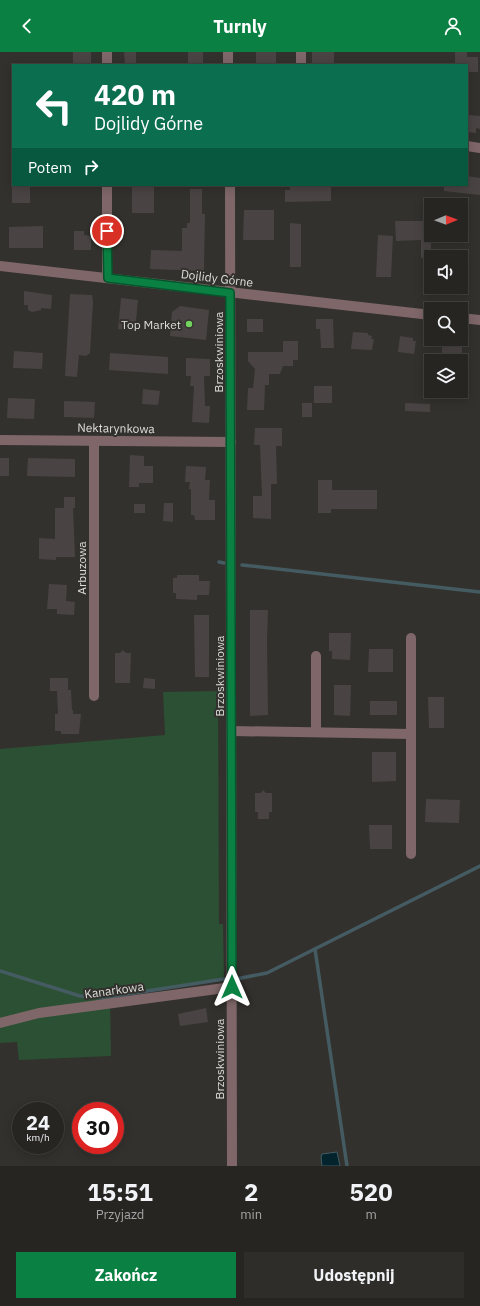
<!DOCTYPE html>
<html lang="pl">
<head>
<meta charset="utf-8">
<style>
	body { margin:0; font-family:"IBM Plex Sans",sans-serif; background:#2e2d2a; color:#f1f3f6; height:100vh; display:flex; flex-direction:column; font-size:15px; white-space:nowrap }
	* { box-sizing:border-box; margin:0 }
	p { font-size:13px; color:#a4a5a5 }
	.icon { flex:none; width:22px; height:22px; fill:none; stroke:currentColor; stroke-width:2; stroke-linecap:round; stroke-linejoin:round }
	.map { position:relative; height:1114px; overflow:hidden }
	.drawer { display:flex; flex-direction:column; background:#262522; flex:1 }
	.drawer>* { flex:none }
	.banner { position:absolute; left:12px; top:12px; width:456px; height:122px; border-radius:0px; box-shadow:0 2px 10px #0003,0 0 0 1px #424240; background:#0b6e4f; color:#fff; overflow:hidden }
	.needle { width:26px; rotate:89deg }
	.fabs { position:absolute; left:424px; top:146px; display:grid; gap:8px }
	.fabs a { display:grid; place-items:center; width:44px; height:44px; border-radius:0px; background:#262522; box-shadow:0 2px 10px #0003,0 0 0 1px #424240; font-size:20px }
	.speed { position:absolute; left:12px; top:1050px; display:flex; gap:8px; font-size:20px; font-weight:700; text-align:center }
	.speed>* { display:grid; place-content:center; width:52px; height:52px; border-radius:50%; background:#262522; box-shadow:0 2px 10px #0003,0 0 0 1px #424240; line-height:1 }
	.speed small { font-size:10px; font-weight:400 }
	.speed .limit { border:6px solid #d22; background:#fff; color:#111 }
	.pin { position:absolute; display:grid; place-items:center; width:34px; height:34px; color:#fff; margin:-17px; border:2px solid #fff; border-radius:50%; box-shadow:0 1px 4px #0007 }
	.me { position:absolute; width:44px; margin:-22px; rotate:0deg; stroke-linejoin:round; filter:drop-shadow(0 0 3px #0008) }
	.turn { display:flex; align-items:center; gap:14px; height:84px; padding:0 16px; font-size:18px }
	.turn .icon { width:52px; height:52px; stroke-width:2.5 }
	.turn b { display:block; font-size:28px; line-height:34px }
	.then { display:flex; align-items:center; height:38px; padding:0 16px; background:#0003; gap:8px; font-size:15px }
	.eta { display:flex; justify-content:space-evenly; align-items:center; height:68px; text-align:center }
	.eta b { font-size:24px; font-weight:800; line-height:28px }
	.primary-button { display:flex; gap:8px; margin-top:auto; padding:8px 16px }
	.primary-button a { flex:1; height:46px; border-radius:0px; background:#0b8043; color:#fff; font-size:16px; font-weight:800; line-height:46px; text-align:center }
	.primary-button a+a { background:#2e2d2a; color:#f1f3f6 }
	header { display:flex; justify-content:space-between; align-items:center; height:52px; padding:0 16px; background:#0b8043; color:#fff; font-size:18px; font-weight:800 }
	.map>svg:first-child { display:block }
</style>
</head>
<body>
<header><svg class="icon" aria-label="back" viewBox="0 0 24 24"><path d="M15 5l-7 7 7 7"/></svg>Turnly<svg class="icon" aria-label="person" viewBox="0 0 24 24"><circle cx="12" cy="8" r="4"/><path d="M4 21q1-7 8-7t8 7"/></svg></header>
<div class="map">
<svg width="480" height="1114" viewBox="0 0 480 1114">
	<rect width="100%" height="100%" fill="#32312d"/>
	<path fill="#2c5033" d="M218,639L219,872H223L224,927L110,945L111,1004L19,1008L17,990L0,991V697L165,683L163,640Z"/>
	<path fill="#03232d" stroke="#455b62" d="M337,1100L340,1114H322L321,1105L322,1102Z"/>
	<g fill="none" stroke-linecap="round" stroke-linejoin="round">
		<g stroke="#455b62" stroke-width="3.5">
			<path d="M219,510L224,511"/>
			<path d="M242,513L480,540"/>
			<path d="M315,897L347,1114"/>
			<path d="M0,919L80,944L103,946L224,927"/>
			<path d="M236,927L267,921L480,814"/>
		</g>
	</g>
	<g fill="#494443">
		<rect x="73" y="0" width="18" height="13"/>
		<path d="M124,0H136V13H125Z"/>
		<rect x="188" y="0" width="15" height="13"/>
		<rect x="256" y="0" width="20" height="13"/>
		<rect x="312" y="0" width="22" height="13"/>
		<rect x="455" y="0" width="12" height="13"/>
		<rect x="467" y="5" width="11" height="15"/>
		<path d="M467,63L480,64V77L476,76V81L467,80Z"/>
		<path d="M467,124L480,126V143L444,139V133H467Z"/>
		<rect x="12" y="133" width="18" height="18"/>
		<rect x="132" y="133" width="22" height="28"/>
		<path d="M290,133H331V149L285,150V138H290Z"/>
		<path d="M190,137H202V162H205L204,219L150,217L151,198L182,199V176H187V171H190Z"/>
		<path d="M244,158H274V188H243Z"/>
		<path d="M395,169H425L426,185H431V206H421V188L396,189Z"/>
		<path d="M290,171L301,172V215H290Z"/>
		<path d="M43,174V196H9V175Z"/>
		<path d="M74,179H84V183L91,184V198H74Z"/>
		<path d="M378,183L393,184L391,225H376Z"/>
		<path d="M24,239L52,243L51,257L41,256V258L32,260L28,258V253H24Z"/>
		<path d="M70,242L92,243L93,250L90,301L86,304L79,303L77,325L65,324Z"/>
		<path d="M121,246L138,248L135,279L118,277Z"/>
		<path d="M180,254L209,258L206,288L170,284L172,260Z"/>
		<rect x="247" y="267" width="16" height="13"/>
		<path d="M316,267H333L334,296H321L320,277H316Z"/>
		<path d="M353,280L368,281V283L372,284L371,287H374L372,298L351,297Z"/>
		<path d="M400,284L413,286V289H416L414,302L398,300Z"/>
		<path d="M445,287H455V293H462V303H458V307L442,306V289H445Z"/>
		<path d="M283,289H298V308H293V314H283L280,322H269V333H265L264,358H247L248,336H253L255,317L248,309V300H283Z"/>
		<path d="M14,299L43,301L42,317L13,316Z"/>
		<path d="M110,301L168,305V322L109,318Z"/>
		<path d="M186,306L210,307V324H204L205,354H210L209,371L192,370L194,334H190L191,324H186Z"/>
		<rect x="314" y="334" width="18" height="17"/>
		<path d="M143,337L160,339L158,353L142,352Z"/>
		<path d="M8,346L35,347L34,367L7,366Z"/>
		<path d="M64,349L95,350L94,366L64,365Z"/>
		<rect x="302" y="351" width="10" height="14"/>
		<path d="M405,351L430,352V360L405,359Z"/>
		<path d="M255,376H282V394H276L277,432H271V467L253,466V444H262L260,393H254Z"/>
		<path d="M130,403L144,404V414H153V431H139V435H129Z"/>
		<rect x="0" y="406" width="9" height="18"/>
		<path d="M28,406L75,407V425L27,424Z"/>
		<path d="M186,414L206,415L205,428H210L209,448H215V468H195L194,463H191V437H189L190,430H185Z"/>
		<path d="M318,428H332V438H377V457H331V461H318Z"/>
		<path d="M64,445H75V456H73L75,505H56V508L39,507V486L55,487V456H64Z"/>
		<path d="M164,451H173V470L163,469Z"/>
		<rect x="134" y="452" width="11" height="9"/>
		<path d="M177,523H199V529H210L209,543H197V548L176,547V541H173V526H177Z"/>
		<path d="M49,532L67,533L66,549L75,550L74,563L57,562V557H47Z"/>
		<path d="M250,558H268L267,589L268,663L250,664Z"/>
		<path d="M194,563H209V625H195Z"/>
		<path d="M329,581H351L350,608L332,607V599H329Z"/>
		<path d="M369,597H393V620H368Z"/>
		<path d="M123,598L126,601H131L130,631H115V601H120Z"/>
		<path d="M50,626H68V638H71L72,658H73V662H81L79,682H61V679H55V662H58L57,639H50Z"/>
		<path d="M144,626L155,627V637L143,636Z"/>
		<path d="M334,633H351L350,664L334,663Z"/>
		<path d="M428,645H444V676H429Z"/>
		<rect x="370" y="649" width="27" height="14"/>
		<path d="M372,700H396V729L372,730Z"/>
		<path d="M263,738L266,741H272V760H269V767H258V760H255V741H261Z"/>
		<path d="M426,747L460,748L459,771L425,770Z"/>
		<path d="M369,773H392V797H370Z"/>
		<path d="M206,956L208,970L180,974L178,962Z"/>
	</g>
	<g fill="none" stroke-linecap="round" stroke-linejoin="round">
		<g stroke="#7f6769" stroke-width="10">
			<path d="M107,0V13"/>
			<path d="M228,0V13"/>
			<path d="M301,13V0"/>
			<path d="M467,94L480,96"/>
			<path d="M107,133V226"/>
			<path d="M230,133L232,1114"/>
			<path d="M0,214L431,263"/>
			<path d="M461,266L480,268"/>
			<path d="M0,388L231,390"/>
			<path d="M94,644V389"/>
			<path d="M232,679L411,682"/>
			<path d="M316,680V604"/>
			<path d="M411,802V586"/>
			<path d="M0,971L39,961L232,935"/>
		</g>
	</g>
	<g fill="none" stroke-linecap="round" stroke-linejoin="round">
		<g stroke="#07532c" stroke-width="10">
			<path id="route" d="M107,179L108,226L230,241L232,935"/>
		</g>
		<use href="#route" stroke="#0b8043" stroke-width="7"/>
	</g>
	<circle fill="#72d25e" stroke="#32312d" stroke-width="1.5" cx="189" cy="272" r="4"/>
	<g text-anchor="middle" dominant-baseline="central" stroke-width="4" stroke-linejoin="round" paint-order="stroke">
		<g font-size="12" fill="#dfdfdc" stroke="#32312d">
			<text transform="translate(217 226) rotate(7)">Dojlidy Górne</text>
			<text transform="translate(218 300) rotate(-90)">Brzoskwiniowa</text>
			<text transform="translate(116 376) rotate(1)">Nektarynkowa</text>
			<text transform="translate(81 516) rotate(-90)">Arbuzowa</text>
			<text transform="translate(219 624) rotate(-90)">Brzoskwiniowa</text>
			<text transform="translate(114 938) rotate(-8)">Kanarkowa</text>
			<text transform="translate(219 1007) rotate(-90)">Brzoskwiniowa</text>
		</g>
		<g font-size="12" fill="#dfdfdc" stroke="#32312d" text-anchor="end">
			<text x="181" y="272">Top Market</text>
		</g>
	</g>
</svg>
<div class="fabs">
<a><svg class="needle" viewBox="-14 -14 28 28"><path d="M0-13l5 13h-10z" fill="#e53935"/><path d="M0 13l5-13h-10z" fill="#a4a5a5"/></svg></a>
<a><svg class="icon" aria-label="sound" viewBox="0 0 24 24"><path d="M4 9h4l5-4v14l-5-4H4zM17 9q2 3 0 6"/></svg></a>
<a><svg class="icon" aria-label="search" viewBox="0 0 24 24"><circle cx="10" cy="10" r="6"/><path d="M15 15l6 6"/></svg></a>
<a><svg class="icon" aria-label="layers" viewBox="0 0 24 24"><path d="M12 4l9 5-9 5-9-5zM3 14l9 5 9-5"/></svg></a>
</div>
<div class="speed"><div>24<small>km/h</small></div><div class="limit">30</div></div>
<div class="pin" style="left:107px;top:179px;background:#d93025"><svg class="icon" aria-label="arrive" viewBox="0 0 24 24"><path d="M6 21V4h12l-3 4 3 4H6"/></svg></div>
<svg class="me" style="left:232px;top:935px" viewBox="-20 -20 40 40"><path d="M0-17L14 15 0 8-14 15z" fill="#0b8043" stroke="#fff" stroke-width="4"/></svg>
<div class="banner">
<div class="turn"><svg class="icon" aria-label="left" viewBox="0 0 24 24"><path d="M17 20v-9H6M10 6l-5 5 5 5"/></svg><div><b>420 m</b>Dojlidy Górne</div></div>
<div class="then">Potem<svg class="icon" aria-label="right" viewBox="0 0 24 24"><path d="M7 20v-9h11M14 6l5 5-5 5"/></svg></div>
</div>
</div>
<section class="drawer">
<div class="eta">
<div><b>15:51</b><p>Przyjazd</p></div>
<div><b>2</b><p>min</p></div>
<div><b>520</b><p>m</p></div>
</div>
<div class="primary-button"><a>Zakończ</a><a>Udostępnij</a></div>
</section>
</body>
</html>
